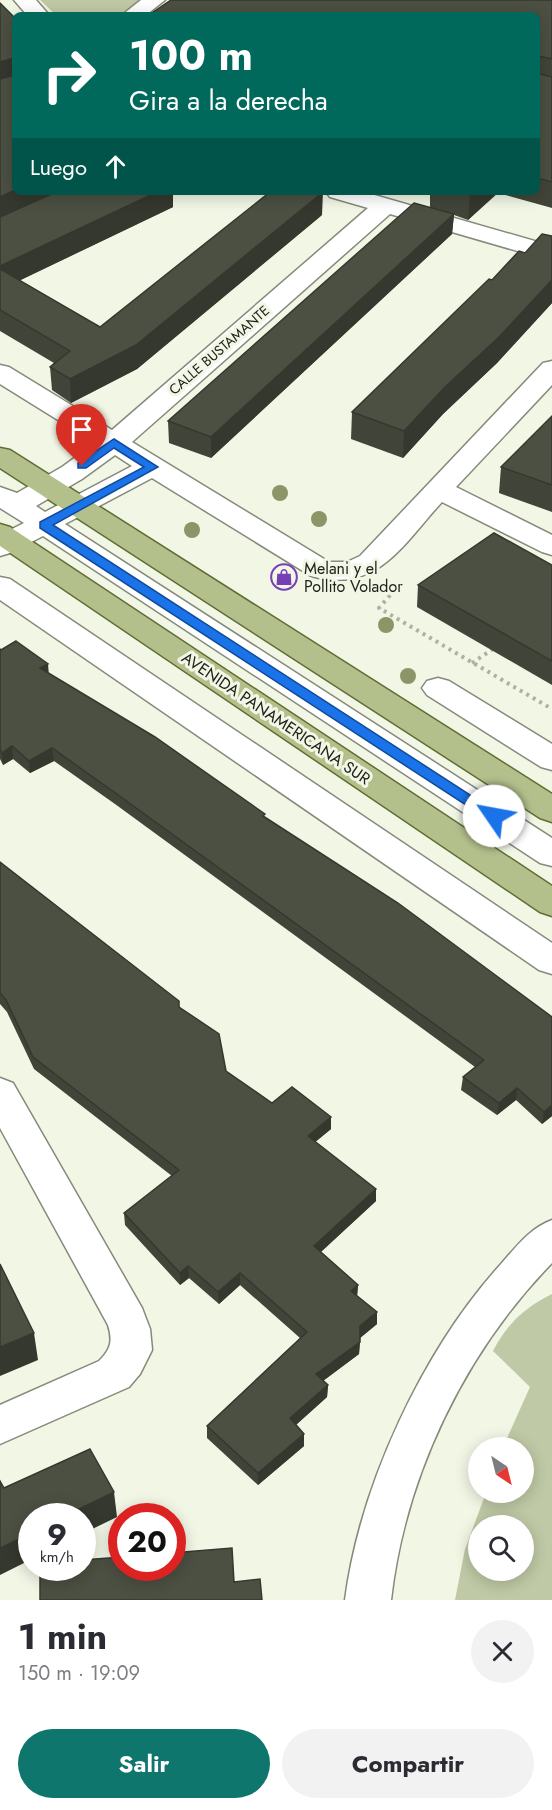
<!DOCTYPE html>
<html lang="es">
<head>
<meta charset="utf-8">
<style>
	body { margin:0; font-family:Jost,sans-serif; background:#f2f2f3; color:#2b2b33; height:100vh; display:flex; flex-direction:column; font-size:22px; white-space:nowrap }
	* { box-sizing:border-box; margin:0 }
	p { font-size:20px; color:#7c7c81 }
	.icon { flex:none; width:33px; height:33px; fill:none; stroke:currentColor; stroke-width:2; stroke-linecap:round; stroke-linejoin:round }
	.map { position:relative; height:1600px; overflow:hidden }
	.sheet { display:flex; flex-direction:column; background:#fff; flex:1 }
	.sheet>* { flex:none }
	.guide { position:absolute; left:12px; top:12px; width:528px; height:183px; border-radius:9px; box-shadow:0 3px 15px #0003; background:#00695c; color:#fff; overflow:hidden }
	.needle { width:39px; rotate:145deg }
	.tools { position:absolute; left:468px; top:1437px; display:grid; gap:12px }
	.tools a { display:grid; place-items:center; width:66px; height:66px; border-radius:50%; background:#fff; box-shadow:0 3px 15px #0003; font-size:30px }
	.speed { position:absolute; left:18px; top:1503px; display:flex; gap:12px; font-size:30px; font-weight:700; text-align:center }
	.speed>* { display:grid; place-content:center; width:78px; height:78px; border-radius:50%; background:#fff; box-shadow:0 3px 15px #0003; line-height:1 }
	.speed small { font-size:15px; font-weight:400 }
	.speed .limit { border:9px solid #d22; background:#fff; color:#111 }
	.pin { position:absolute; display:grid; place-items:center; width:51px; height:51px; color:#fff; margin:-62px -26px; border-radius:50% 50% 50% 0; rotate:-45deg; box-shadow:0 0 6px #0007 }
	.pin .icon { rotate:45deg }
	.me { position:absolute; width:66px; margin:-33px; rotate:303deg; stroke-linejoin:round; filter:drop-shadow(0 0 4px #0008) }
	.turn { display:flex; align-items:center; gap:21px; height:126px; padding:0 18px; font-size:27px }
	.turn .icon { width:78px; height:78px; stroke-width:2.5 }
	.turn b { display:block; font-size:42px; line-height:51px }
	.then { display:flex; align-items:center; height:57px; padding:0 18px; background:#0003; gap:12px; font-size:22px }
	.round { display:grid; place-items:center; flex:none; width:63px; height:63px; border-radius:32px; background:#f2f2f3 }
	.overview { display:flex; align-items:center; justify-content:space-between; height:102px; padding:0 18px }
	h1 { font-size:36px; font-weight:700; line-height:45px }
	.cta { display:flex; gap:12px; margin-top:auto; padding:12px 18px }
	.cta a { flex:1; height:69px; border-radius:36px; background:#0f766e; color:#fff; font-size:24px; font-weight:700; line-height:69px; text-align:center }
	.cta a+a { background:#f2f2f3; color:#2b2b33 }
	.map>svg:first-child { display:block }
</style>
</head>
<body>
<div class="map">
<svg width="552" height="1600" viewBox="0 0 552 1600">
	<rect width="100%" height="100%" fill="#f1f6e5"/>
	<g fill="#bfc9a5" fill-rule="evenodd">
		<path d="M40,0H141L118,15H56Z"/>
		<path d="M552,1294V1600H455L465,1549L486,1493L524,1492V1448L503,1447L530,1387L493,1351C507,1324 524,1308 552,1294ZM478,1526H524V1570H478Z"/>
	</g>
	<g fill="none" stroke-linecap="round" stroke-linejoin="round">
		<g stroke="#858a7b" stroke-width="3">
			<g id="minor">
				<path d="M14,0H36L49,15H27Z"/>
				<path d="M141,0H165L146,15H122Z"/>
				<path d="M326,192H364L552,246V261L390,214L132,442L329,562H347L360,556L543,363L552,361V385L456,487L552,535V555L542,552L442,502C402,545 378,594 311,576L152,478L65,524L552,838V866L540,863L43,536L10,553L0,556V535L24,523L0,508V487L17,493L62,467L95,443L0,384V365L9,367L112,430L368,208L330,197ZM115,455L132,466L45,512L36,506L82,479Z"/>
				<path d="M0,577L10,579L552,943V974L539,970L0,600Z"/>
				<path d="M438,678L449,681L552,744V770L541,767L427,695L422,688L427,681Z"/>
				<path d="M0,1078L13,1083L142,1308L150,1329L152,1350L140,1374L129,1387L0,1444V1405L99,1361C111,1349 113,1341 108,1325L0,1128Z"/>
				<path d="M552,1220V1263C465,1352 405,1476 391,1600H345C360,1485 423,1350 501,1264C516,1247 530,1228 552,1220Z"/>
			</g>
		</g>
		<g stroke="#5f6d33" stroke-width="3">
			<g id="major">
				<path d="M0,448L10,450L552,794V822L540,818L0,468Z"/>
				<path d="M0,524L10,527L552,886V916L540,912L0,546Z"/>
			</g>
		</g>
		<g stroke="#aeb2a4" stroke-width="4" stroke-dasharray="3 4.5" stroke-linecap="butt">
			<path d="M400,584L379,608L552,709"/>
			<path d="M472,663L496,647"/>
		</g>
		<use href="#minor" fill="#fff" fill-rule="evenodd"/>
		<use href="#major" fill="#b3c08c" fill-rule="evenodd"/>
	</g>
	<g fill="#8b9567">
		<circle cx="280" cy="493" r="8"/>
		<circle cx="319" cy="519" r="8"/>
		<circle cx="192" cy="530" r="8"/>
		<circle cx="386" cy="625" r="8"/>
		<circle cx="408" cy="676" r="8"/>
	</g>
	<g fill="#414539">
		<path d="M552,0V208L498,193L468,220L454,215L452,234L211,458L169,443L168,421L430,207V192H537V15Z"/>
		<path d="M0,3L15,192H173V207L20,280L100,327L322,215L137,369L71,403L52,390L50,367L54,363L0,331Z"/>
		<path d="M552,236V303L497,363L443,414L403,458L351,439L352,412L492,280L525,253Z"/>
		<path d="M552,416V512L499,493L501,467Z"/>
		<path d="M552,565V685L417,607L418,585Z"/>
		<path d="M0,649L48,673L265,818L552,1017V1116L542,1124L516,1100L497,1115L461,1090L463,1077L475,1067L115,804L54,761L30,773L13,759L3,765L0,759Z"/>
		<path d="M0,862L180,1008L226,1071L272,1103L331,1117V1129L315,1142L376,1201L321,1252L358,1285L357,1296L377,1324L360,1338L359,1354L323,1381L328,1385L327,1397L296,1425L304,1434V1446L258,1485L207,1438V1426L300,1338L240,1285L219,1304L189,1278L180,1285L125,1225L124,1213L172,1176L34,1069L7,1012L0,1004Z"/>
	</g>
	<g fill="#35382e">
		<path d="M14,58L15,80L0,84V62Z"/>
		<path d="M15,190V192H59L0,221V197Z"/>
		<path d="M157,192H173V207L0,290V266Z"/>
		<path d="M323,192L322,215L137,369L71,403L70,379Z"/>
		<path d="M473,192H498L468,220L470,194Z"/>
		<path d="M454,214L452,234L211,458V437Z"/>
		<path d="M552,280V303L497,363L443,414L403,458L404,431L445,387Z"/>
		<path d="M48,664L49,676L40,668Z"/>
		<path d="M12,746L13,759L3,765L2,753Z"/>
		<path d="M52,748L54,761L30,773L29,761Z"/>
		<path d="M517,1088L516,1100L497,1115L499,1103Z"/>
		<path d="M552,1105V1116L542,1124L544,1112Z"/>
		<path d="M331,1117V1129L308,1148V1136Z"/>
		<path d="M376,1189V1201L314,1258V1246Z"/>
		<path d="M188,1266L189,1278L180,1285V1273Z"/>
		<path d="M240,1273V1285L219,1304L218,1292Z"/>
		<path d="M358,1285L357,1297L351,1291Z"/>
		<path d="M377,1312V1324L360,1338V1326Z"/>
		<path d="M34,1333L38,1360L0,1376V1347Z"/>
		<path d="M360,1342L359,1354L316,1386V1374Z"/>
		<path d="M328,1385L327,1397L290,1430V1418Z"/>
		<path d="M304,1434V1446L258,1485V1473Z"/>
		<path d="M114,1492L117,1517L82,1534V1516H65Z"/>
		<path d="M32,1533V1559L0,1575V1548Z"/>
	</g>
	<g fill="#4c5042" stroke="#35382e" stroke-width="1.5">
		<path d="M171,0H552V59L538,56L537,73L552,77V182L537,178V15H149Z"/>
		<path d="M0,3L15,18V190L0,197V79L15,75L14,58L0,62Z"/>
		<path d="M56,192H157L0,266V217Z"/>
		<path d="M270,192H323L136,345L70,379L50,367L70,351L0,310V269L100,327Z"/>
		<path d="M462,192H473L470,194Z"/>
		<path d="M414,203L454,214L211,437L168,421Z"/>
		<path d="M542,234L552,236V280L499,337L445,387L404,431L352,412L489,279L492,280L519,251L525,253Z"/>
		<path d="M552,416V485L501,467Z"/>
		<path d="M494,533L552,565V661L418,585Z"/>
		<path d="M16,641L48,664L40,668L155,737L265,814L263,816L398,903L552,1017V1105L544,1112L517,1088L499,1103L463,1077L484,1060L114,792L52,748L29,761L12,746L2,753L0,749V649L1,650Z"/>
		<path d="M0,862L179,1001V1007L219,1034L226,1071L272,1103L292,1087L331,1117L308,1136L376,1189L314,1246L358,1285L351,1291L377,1312L360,1326V1342L316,1374L328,1385L290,1418L304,1434L258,1473L207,1426L307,1332L240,1273L218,1292L188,1266L180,1273L124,1213L179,1170L33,1057L6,1000L0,993Z"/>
		<path d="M0,1264L34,1333L0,1347Z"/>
		<path d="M90,1449L114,1492L65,1516H32V1533L0,1548V1481L4,1488Z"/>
		<path d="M232,1548L234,1582L260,1579L262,1600H40V1568H82V1560L122,1557V1568H172V1553Z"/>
	</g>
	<path fill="#1a73e8" stroke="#114b97" stroke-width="1.5" d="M114,439L158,467L53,525L498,813L500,816L498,820H489L40,528V522L144,467L114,448L86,468H78V463Z"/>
	<defs>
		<g id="shop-ring" transform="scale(1.35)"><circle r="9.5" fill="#f1f6e5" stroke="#753fb6" stroke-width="1.5"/><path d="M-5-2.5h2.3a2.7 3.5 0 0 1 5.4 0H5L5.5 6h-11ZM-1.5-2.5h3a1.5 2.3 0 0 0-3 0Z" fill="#753fb6"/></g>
	</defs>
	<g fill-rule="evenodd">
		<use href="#shop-ring" x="284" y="577"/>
	</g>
	<g text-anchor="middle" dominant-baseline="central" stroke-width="6" stroke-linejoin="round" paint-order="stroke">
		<g font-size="14" fill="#20221c" stroke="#f1f6e5">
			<text transform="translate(219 350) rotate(-41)">CALLE BUSTAMANTE</text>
		</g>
		<g font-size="16" fill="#20221c" stroke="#f1f6e5" text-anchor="start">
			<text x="304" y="568">Melani y el<tspan x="304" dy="18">Pollito Volador</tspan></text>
		</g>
		<g font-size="16" fill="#20221c" stroke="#f1f6e5">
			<text transform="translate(276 718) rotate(34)">AVENIDA PANAMERICANA SUR</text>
		</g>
	</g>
</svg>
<div class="tools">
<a><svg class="needle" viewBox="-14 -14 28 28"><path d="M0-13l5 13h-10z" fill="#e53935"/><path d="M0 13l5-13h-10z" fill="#7c7c81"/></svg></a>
<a><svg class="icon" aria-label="search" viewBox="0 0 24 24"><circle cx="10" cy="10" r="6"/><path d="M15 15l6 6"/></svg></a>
</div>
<div class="speed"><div>9<small>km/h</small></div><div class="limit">20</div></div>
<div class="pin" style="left:82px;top:466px;background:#d93025"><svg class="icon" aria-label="arrive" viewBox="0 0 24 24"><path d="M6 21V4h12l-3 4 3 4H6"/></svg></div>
<svg class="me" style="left:494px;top:816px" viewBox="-20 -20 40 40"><circle r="19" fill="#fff"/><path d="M0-13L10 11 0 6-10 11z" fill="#1a73e8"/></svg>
<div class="guide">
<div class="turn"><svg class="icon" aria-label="right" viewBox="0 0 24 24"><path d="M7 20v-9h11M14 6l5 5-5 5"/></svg><div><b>100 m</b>Gira a la derecha</div></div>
<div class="then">Luego<svg class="icon" aria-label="ahead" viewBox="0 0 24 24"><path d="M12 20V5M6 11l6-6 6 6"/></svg></div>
</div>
</div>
<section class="sheet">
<div class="overview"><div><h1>1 min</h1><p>150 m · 19:09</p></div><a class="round"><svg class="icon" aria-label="close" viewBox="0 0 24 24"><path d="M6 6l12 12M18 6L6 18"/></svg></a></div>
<div class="cta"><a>Salir</a><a>Compartir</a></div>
</section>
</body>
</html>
